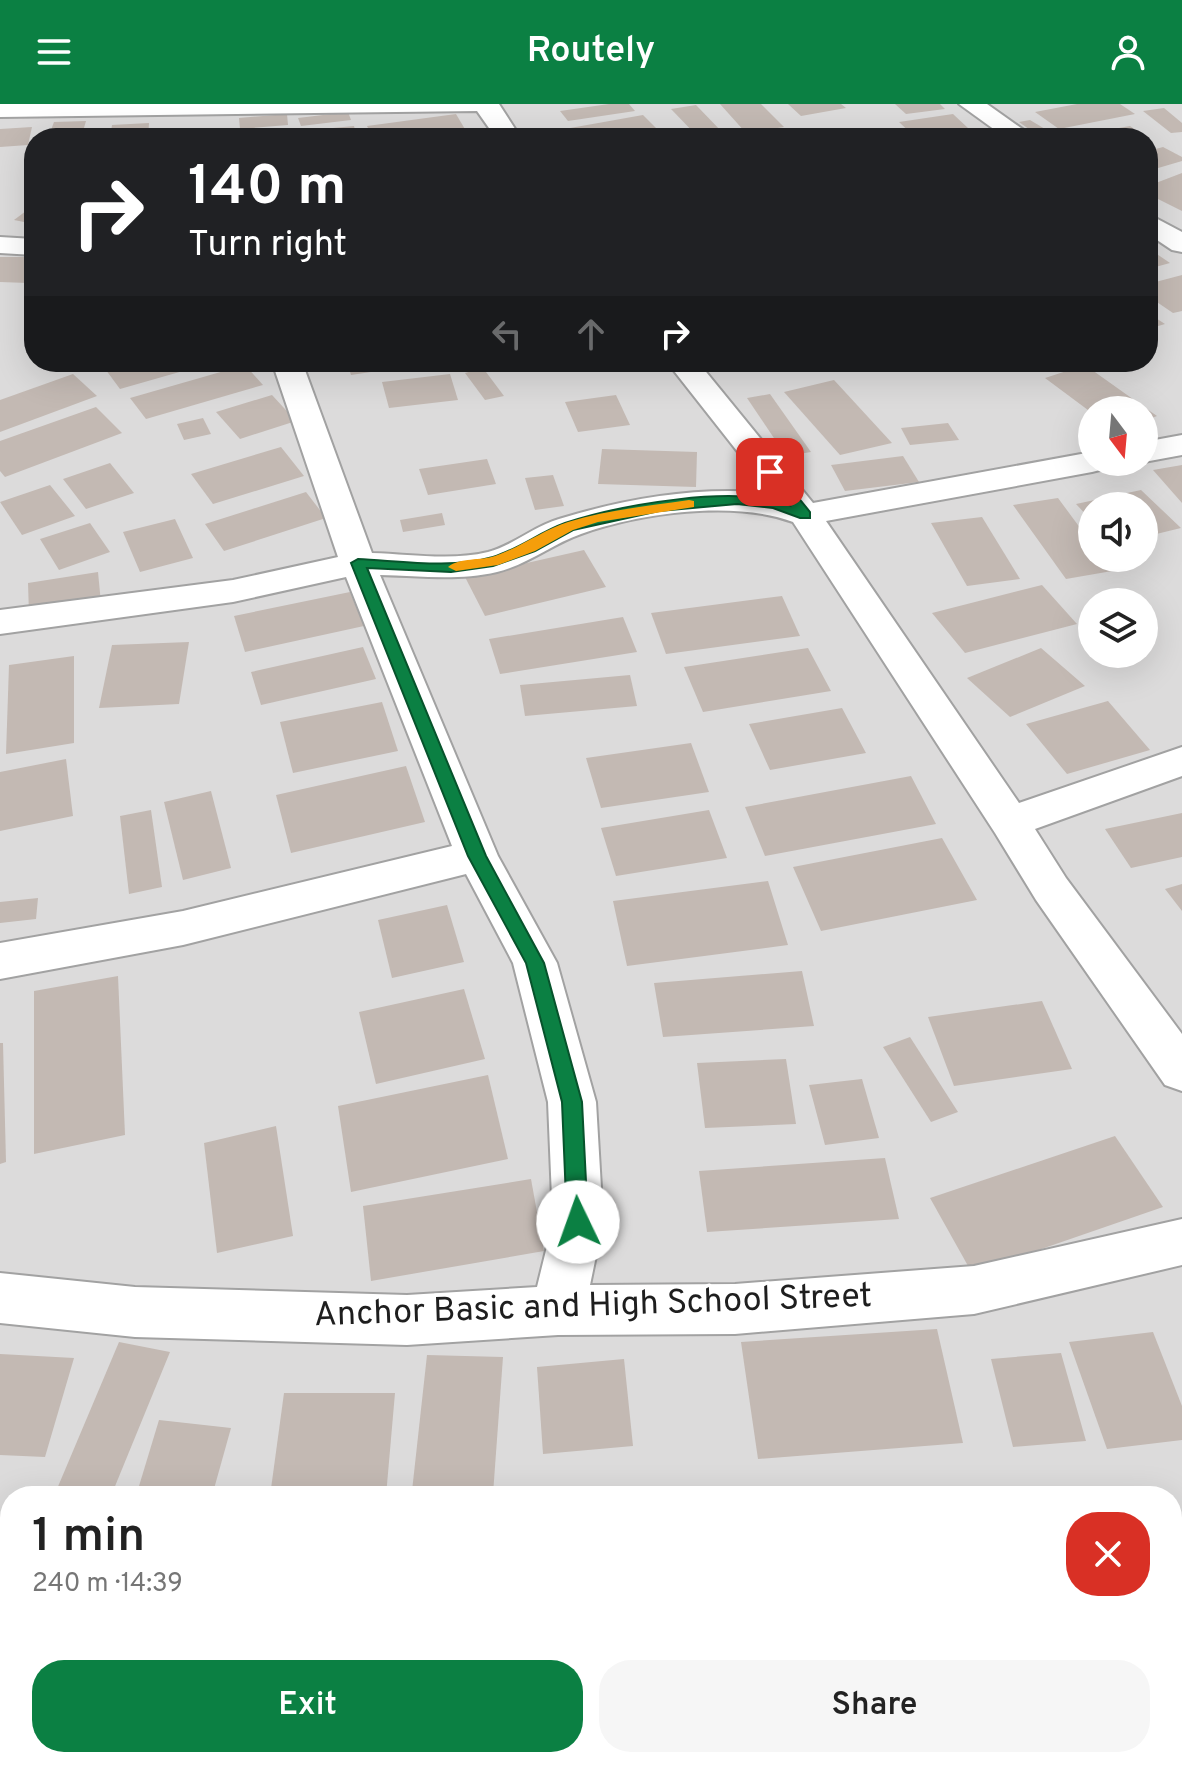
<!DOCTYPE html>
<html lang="en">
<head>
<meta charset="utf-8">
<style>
	body { margin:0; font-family:Overpass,sans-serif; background:#f6f6f6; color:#222; height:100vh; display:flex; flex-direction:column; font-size:30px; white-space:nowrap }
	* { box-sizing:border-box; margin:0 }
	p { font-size:26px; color:#767676 }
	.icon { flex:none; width:44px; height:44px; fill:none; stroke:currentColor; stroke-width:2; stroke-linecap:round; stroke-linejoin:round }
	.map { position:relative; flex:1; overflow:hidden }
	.sheet { position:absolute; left:0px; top:1382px; width:1182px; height:282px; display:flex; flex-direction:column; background:#fff; border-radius:32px 32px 0 0; box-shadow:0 8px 32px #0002 }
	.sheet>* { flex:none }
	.top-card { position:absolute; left:24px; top:24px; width:1134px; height:244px; border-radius:32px; box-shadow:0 8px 32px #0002; background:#202124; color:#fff; overflow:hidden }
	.needle { width:52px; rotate:164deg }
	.buttons { position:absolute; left:1078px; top:292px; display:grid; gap:16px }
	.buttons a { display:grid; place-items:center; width:80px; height:80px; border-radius:50%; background:#fff; box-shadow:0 8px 32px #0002; font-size:40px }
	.pin { position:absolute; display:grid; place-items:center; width:68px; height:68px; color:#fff; margin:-34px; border-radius:16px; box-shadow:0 4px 12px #0006 }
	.me { position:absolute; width:88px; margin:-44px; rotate:357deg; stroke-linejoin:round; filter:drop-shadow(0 0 6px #0008) }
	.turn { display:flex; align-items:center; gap:28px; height:168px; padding:0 32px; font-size:36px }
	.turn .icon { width:104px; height:104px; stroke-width:2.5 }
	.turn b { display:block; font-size:56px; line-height:68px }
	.lanes { display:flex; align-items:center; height:76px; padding:0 32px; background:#0003; justify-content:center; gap:40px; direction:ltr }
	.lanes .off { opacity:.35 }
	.round { display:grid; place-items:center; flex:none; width:84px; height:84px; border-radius:32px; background:#f6f6f6 }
	.overview { display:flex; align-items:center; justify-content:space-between; height:136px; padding:0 32px }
	h1 { font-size:48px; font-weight:600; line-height:60px }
	.cta { display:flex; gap:16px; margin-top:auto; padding:16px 32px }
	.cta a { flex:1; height:92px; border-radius:32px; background:#0b8043; color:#fff; font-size:32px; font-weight:600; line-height:92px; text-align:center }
	.cta a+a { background:#f6f6f6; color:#222 }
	header { display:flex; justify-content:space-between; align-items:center; height:104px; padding:0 32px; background:#0b8043; color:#fff; font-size:36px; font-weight:600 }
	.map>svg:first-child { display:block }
</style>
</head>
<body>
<header><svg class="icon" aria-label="menu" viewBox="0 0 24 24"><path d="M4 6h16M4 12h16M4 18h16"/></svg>Routely<svg class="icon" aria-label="person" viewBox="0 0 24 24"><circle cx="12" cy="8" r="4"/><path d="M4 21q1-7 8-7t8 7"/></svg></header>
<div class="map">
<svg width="1182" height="1663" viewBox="0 0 1182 1663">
	<rect width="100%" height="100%" fill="#efeae4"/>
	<path fill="#dcdbdb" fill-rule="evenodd" d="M0,0H1182V1663H0ZM34,34H1148V258H34ZM1092,306H1144V358H1092ZM1092,402H1144V454H1092ZM1092,498H1144V550H1092ZM10,1392H1172V1654H10Z"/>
	<g fill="#c3b9b3">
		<path d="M609,0H629L635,7L568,17L560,7Z"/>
		<path d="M720,0H761L784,23L746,29Z"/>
		<path d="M788,0H841L846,4L801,12Z"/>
		<path d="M895,0H940L945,5L906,10Z"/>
		<path d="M1077,0H1120L1135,10L1059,25L1035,8Z"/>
		<path d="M696,1L723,29L698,33L671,5Z"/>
		<path d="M1164,4L1182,19V28L1171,29L1143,7Z"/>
		<path d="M348,8L351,16L301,22L298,14Z"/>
		<path d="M287,10L288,21L240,25L239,14Z"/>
		<path d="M456,10L466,27L416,34H373L367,22Z"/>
		<path d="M953,10L969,25L915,33L899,18Z"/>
		<path d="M643,11L656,24L600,34H567L559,26Z"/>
		<path d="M1030,16L1045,25L1033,28L1019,18Z"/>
		<path d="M86,17L81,34H48L54,18Z"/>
		<path d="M149,19L148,34H110L112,21Z"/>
		<path d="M354,22L357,34H249V32Z"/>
		<path d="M1130,22L1147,34H1134L1119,24Z"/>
		<path d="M32,23L28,41L0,43V25Z"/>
		<path d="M1106,24L1121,34H1066V33Z"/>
		<path d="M1163,43L1182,53V57L1148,67V47Z"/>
		<path d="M1182,69V107L1148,90V82Z"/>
		<path d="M34,101V120L14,116Z"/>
		<path d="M1148,144L1170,159L1148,165Z"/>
		<path d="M0,153H34V169L28,179L0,178Z"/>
		<path d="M1182,171V207L1173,209L1148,192V180Z"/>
		<path d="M1148,209L1165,220L1148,225Z"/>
		<path d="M100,258H211V259L120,285Z"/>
		<path d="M347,258H424V260L351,271Z"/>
		<path d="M762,258H808L809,259L769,267Z"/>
		<path d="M245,261L263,281L146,315L130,294Z"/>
		<path d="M1085,261L1144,303L1157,312L1144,317V306H1092V309L1045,274Z"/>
		<path d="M483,264L504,292L485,296L465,269Z"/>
		<path d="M73,270L97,292L0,328V296Z"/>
		<path d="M450,270L458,296L389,304L382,278Z"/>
		<path d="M834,276L892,339L840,351L784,288Z"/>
		<path d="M770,290L811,348L786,352L747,294Z"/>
		<path d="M272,291L296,317L240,335L216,308Z"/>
		<path d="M616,291L630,321L578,328L565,298Z"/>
		<path d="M96,303L122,329L5,373L0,367V337Z"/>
		<path d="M203,314L211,330L184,336L177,320Z"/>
		<path d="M948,319L959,336L910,341L901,324Z"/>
		<path d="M281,343L304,372L213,400L191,370Z"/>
		<path d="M602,345L697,348L696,383L598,380Z"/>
		<path d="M903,352L919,378L845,387L831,361Z"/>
		<path d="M487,355L496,380L428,391L419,365Z"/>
		<path d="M110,359L134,389L86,405L63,375Z"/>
		<path d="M1182,361V399L1153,366Z"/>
		<path d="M553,371L564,402L535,406L525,374Z"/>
		<path d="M50,381L75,412L22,431L0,398Z"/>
		<path d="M1141,386L1181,424L1144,433V402H1092V417L1076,400Z"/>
		<path d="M306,388L326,414L224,447L205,420Z"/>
		<path d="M1058,394L1092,440V454H1103L1112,467L1066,475L1013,401Z"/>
		<path d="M442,409L445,421L403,428L400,416Z"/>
		<path d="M982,413L1020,475L967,482L931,419Z"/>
		<path d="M175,415L193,454L140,468L123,428Z"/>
		<path d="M90,419L110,448L59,466L40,435Z"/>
		<path d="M584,446L606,483L485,512L465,473Z"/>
		<path d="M98,468L101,499L29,511L28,479Z"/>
		<path d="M1042,481L1077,520L965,549L932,509Z"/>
		<path d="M350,488L364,522L245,548L234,512Z"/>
		<path d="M782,492L800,532L666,550L651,509Z"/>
		<path d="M623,513L637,548L500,570L489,535Z"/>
		<path d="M189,538L179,600L99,604L112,541Z"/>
		<path d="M363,543L376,575L261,601L251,568Z"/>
		<path d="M808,544L831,587L703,608L684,563Z"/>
		<path d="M1041,544L1085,582L1010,613L967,574Z"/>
		<path d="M74,552V639L6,650L9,561Z"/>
		<path d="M630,571L637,602L525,612L520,581Z"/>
		<path d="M1108,597L1150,646L1067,670L1026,620Z"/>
		<path d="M382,598L398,647L293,669L280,618Z"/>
		<path d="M842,604L866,649L770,666L749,620Z"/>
		<path d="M691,639L709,688L601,704L586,654Z"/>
		<path d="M66,655L73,712L0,727V668Z"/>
		<path d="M406,662L425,718L291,749L276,691Z"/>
		<path d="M911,672L936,720L765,752L745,703Z"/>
		<path d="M211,687L231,764L183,776L164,698Z"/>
		<path d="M151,706L162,783L129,790L120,712Z"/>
		<path d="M709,706L727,754L616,772L601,724Z"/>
		<path d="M1182,709V753L1131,764L1105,725Z"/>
		<path d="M942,734L977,796L821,827L793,763Z"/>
		<path d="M768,777L788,841L627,862L613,797Z"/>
		<path d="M1182,780V807L1165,785Z"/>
		<path d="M38,794L36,815L0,819V798Z"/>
		<path d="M447,801L464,858L392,874L378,816Z"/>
		<path d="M802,867L814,922L663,933L654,879Z"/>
		<path d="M118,872L125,1031L34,1050V887Z"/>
		<path d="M464,885L485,955L376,980L359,908Z"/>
		<path d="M1042,897L1072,965L954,982L928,913Z"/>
		<path d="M910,933L958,1008L931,1018L883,943Z"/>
		<path d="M0,939H3L6,1058L0,1060Z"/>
		<path d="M786,955L796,1020L705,1024L697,959Z"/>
		<path d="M488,971L508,1055L351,1088L338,1002Z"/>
		<path d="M862,975L879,1034L825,1041L809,981Z"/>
		<path d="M276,1022L293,1132L217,1149L204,1039Z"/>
		<path d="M1115,1032L1163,1103L972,1169L930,1094Z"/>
		<path d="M885,1054L899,1115L707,1128L699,1067Z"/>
		<path d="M531,1075L544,1147L371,1177L363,1102Z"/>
		<path d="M937,1225L963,1339L758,1355L741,1238Z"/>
		<path d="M1153,1228L1182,1302V1336L1107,1345L1069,1238Z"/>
		<path d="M119,1238L170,1248L111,1392H54Z"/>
		<path d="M1061,1249L1086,1337L1013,1343L991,1255Z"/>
		<path d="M0,1250L74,1254L45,1353L0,1351Z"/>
		<path d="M427,1251L503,1253L493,1390L412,1387Z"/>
		<path d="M624,1255L633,1342L543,1350L537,1263Z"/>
		<path d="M284,1289H395L386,1392H270Z"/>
		<path d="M159,1316L231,1324L212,1392H136Z"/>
	</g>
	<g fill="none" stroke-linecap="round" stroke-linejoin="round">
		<g stroke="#a2a2a2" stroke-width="4">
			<g id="minor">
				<path d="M0,0H499L521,34H496L477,7L0,13Z"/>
				<path d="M959,0H987L1035,34H1006Z"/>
				<path d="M1148,110L1182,128V148L1172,146L1148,130Z"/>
				<path d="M0,133L34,135V151L0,149Z"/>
				<path d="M272,258H302L372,449C409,450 451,457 488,448C514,441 534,422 559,415C627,394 700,382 770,389L667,258H698L813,399L1092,348V358H1108L1104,365L1092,368L826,417L1019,699L1182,643V672L1035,725L1066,774L1182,930V987L1165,981L1036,796L995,729L793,418C733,396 641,409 581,430C552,440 529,460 497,468C459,477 419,472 380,471L498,752L557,859L596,998L603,1118L590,1181L735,1180L974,1162L1182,1115V1161L974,1210L735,1230L558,1231L407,1241L135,1233L0,1219V1169L135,1183L407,1191L537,1183L553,1118L548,998L513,859L466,770L183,841L0,875V839L183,807L452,742L346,473L233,498L0,530V506L233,476L338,453Z"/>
				<path d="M1182,331V351L1144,358V338Z"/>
			</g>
		</g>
		<use href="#minor" fill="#fff" fill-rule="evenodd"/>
	</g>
	<path fill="#0b8043" stroke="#07532c" stroke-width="2" d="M770,364L775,365L810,408V414H800L773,404L737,400L659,407L573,426L535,447L493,462L451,468L367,464L486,752L544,859L582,998L588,1118L585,1125L578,1128L570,1125L567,1118L562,998L526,859L468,752L351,459L358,455C401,457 451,465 493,453C519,445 540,428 565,419C620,401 735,380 789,401L763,368Z"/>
	<path fill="#f59e0b" d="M689,396L694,397V403L598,418L573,426L535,447L498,461L456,467L448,463C460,453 481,457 495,452C521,443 543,426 568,418C607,406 648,402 689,396Z"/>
	<g text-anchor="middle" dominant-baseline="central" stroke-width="7" stroke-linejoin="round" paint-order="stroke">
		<g font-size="34" fill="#1e1e1e" stroke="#fff">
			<text transform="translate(593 1203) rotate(-2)">Anchor Basic and High School Street</text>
		</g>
	</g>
</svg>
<div class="buttons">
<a><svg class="needle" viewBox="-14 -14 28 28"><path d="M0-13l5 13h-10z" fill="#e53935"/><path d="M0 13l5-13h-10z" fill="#767676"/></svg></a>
<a><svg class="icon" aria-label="sound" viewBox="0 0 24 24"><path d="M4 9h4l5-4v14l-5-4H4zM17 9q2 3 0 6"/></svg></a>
<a><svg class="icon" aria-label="layers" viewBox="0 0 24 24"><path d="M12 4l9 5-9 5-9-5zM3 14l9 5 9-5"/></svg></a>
</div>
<div class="pin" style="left:770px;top:368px;background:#d93025"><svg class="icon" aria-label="arrive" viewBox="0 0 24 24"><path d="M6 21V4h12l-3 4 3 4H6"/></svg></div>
<svg class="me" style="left:578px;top:1118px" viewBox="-20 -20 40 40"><circle r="19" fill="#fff"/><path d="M0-13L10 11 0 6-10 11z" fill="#0b8043"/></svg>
<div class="top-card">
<div class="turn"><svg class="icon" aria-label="right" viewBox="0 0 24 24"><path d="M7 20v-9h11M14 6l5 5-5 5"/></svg><div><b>140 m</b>Turn right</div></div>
<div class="lanes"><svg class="icon off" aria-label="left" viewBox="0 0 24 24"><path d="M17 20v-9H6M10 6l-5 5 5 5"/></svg><svg class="icon off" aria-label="ahead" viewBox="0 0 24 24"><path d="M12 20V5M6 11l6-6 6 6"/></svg><svg class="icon" aria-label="right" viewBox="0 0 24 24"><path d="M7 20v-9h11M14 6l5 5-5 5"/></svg></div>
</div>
<section class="sheet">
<div class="overview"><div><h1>1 min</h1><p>240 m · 14:39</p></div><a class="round" style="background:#d93025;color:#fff"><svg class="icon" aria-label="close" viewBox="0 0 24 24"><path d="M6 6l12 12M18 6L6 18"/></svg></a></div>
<div class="cta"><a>Exit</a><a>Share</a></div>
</section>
</div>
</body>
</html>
